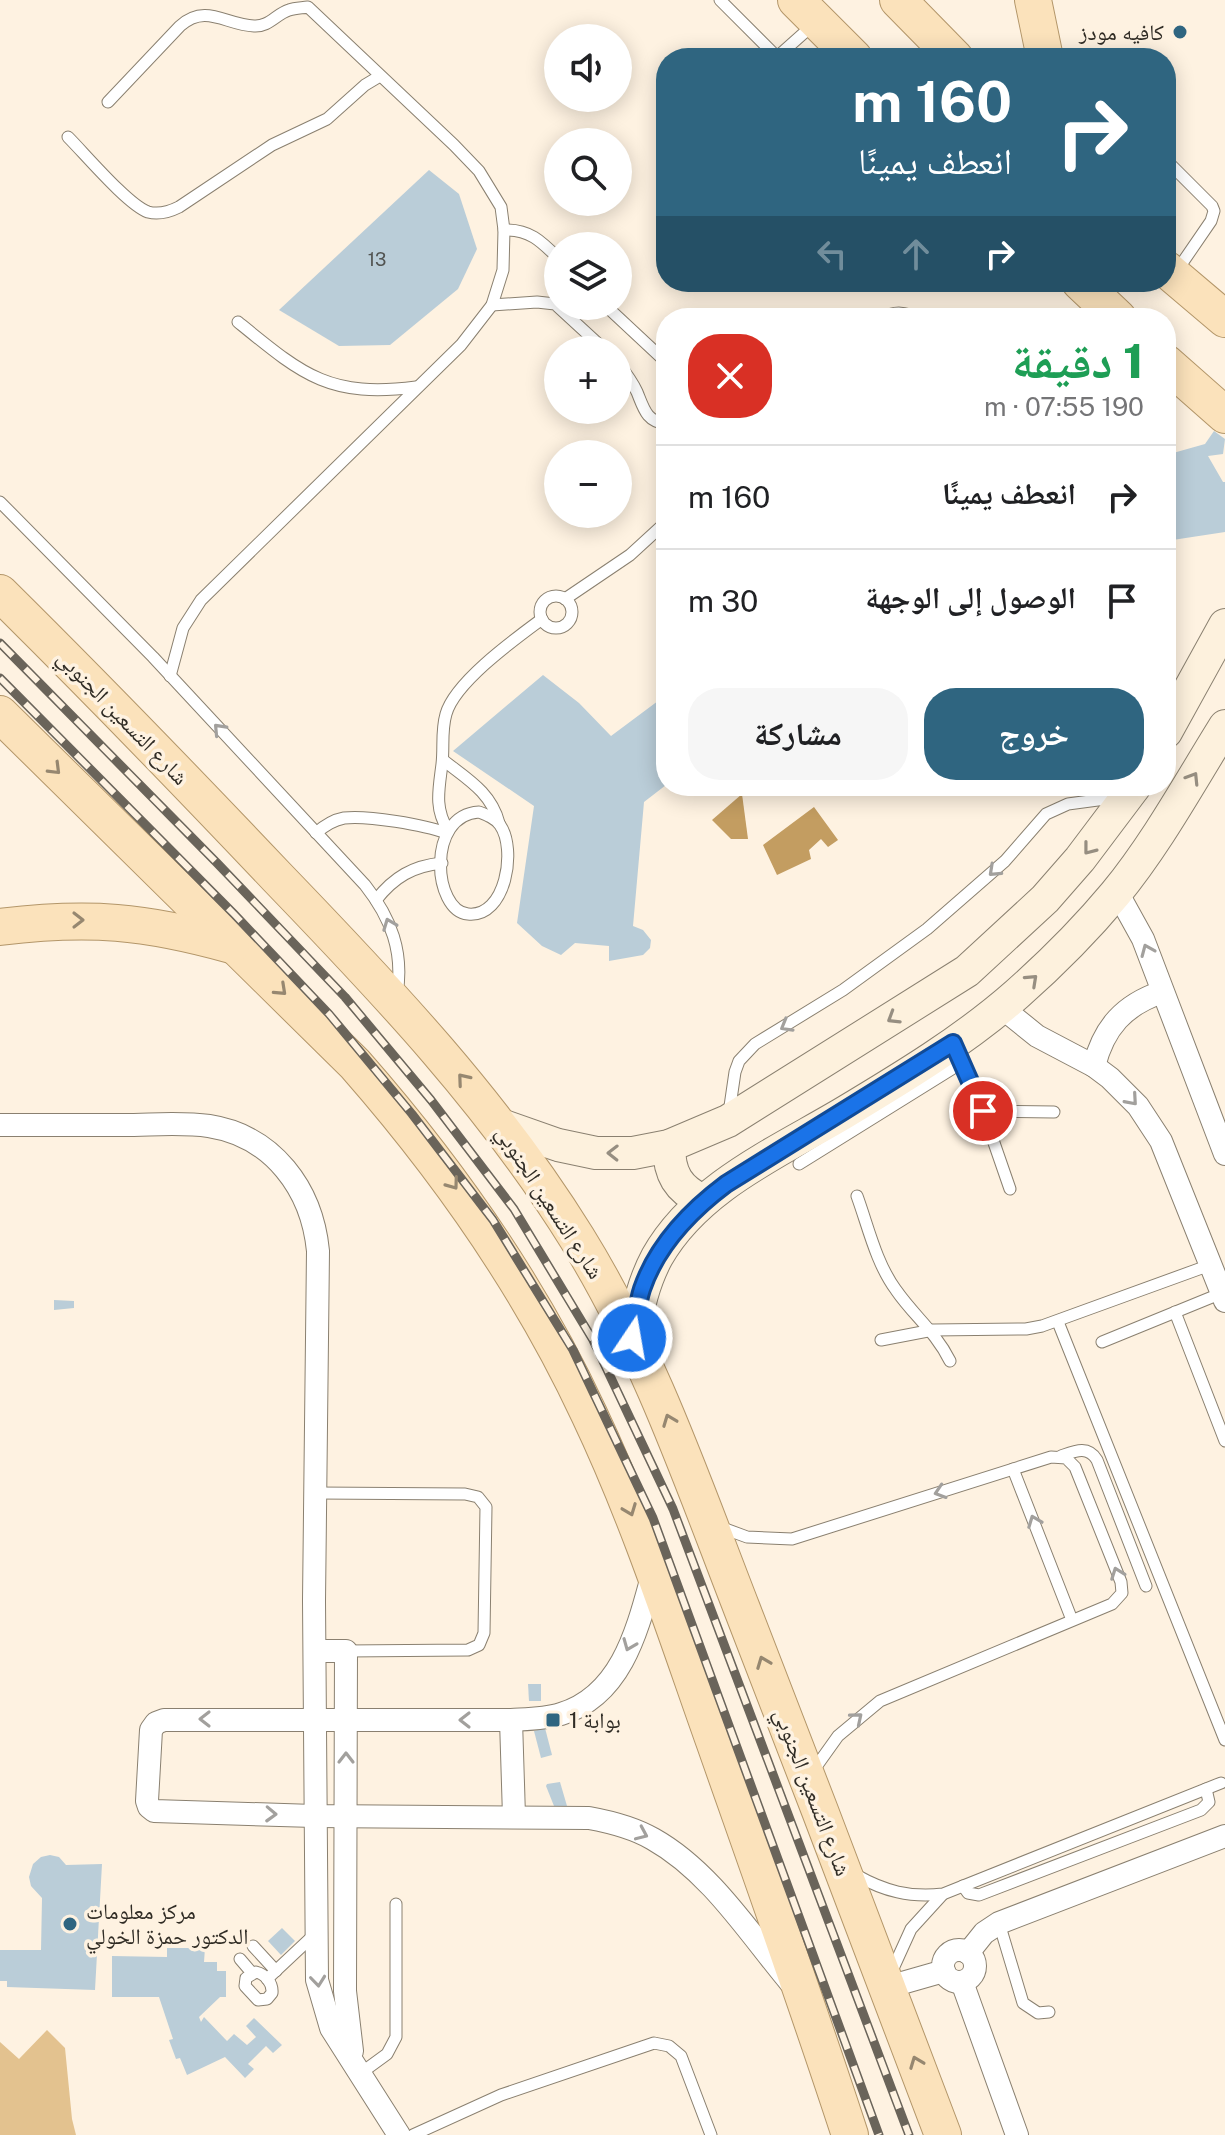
<!DOCTYPE html>
<html lang="ar">
<head>
<meta charset="utf-8">
<style>
	body { margin:0; font-family:"Public Sans","Noto Naskh Arabic",sans-serif; background:#f6f6f6; color:#202124; direction:rtl; height:100vh; display:flex; flex-direction:column; font-size:30px; white-space:nowrap }
	* { box-sizing:border-box; margin:0 }
	p { font-size:26px; color:#757577 }
	.icon { flex:none; width:44px; height:44px; fill:none; stroke:currentColor; stroke-width:2; stroke-linecap:round; stroke-linejoin:round }
	.map { position:relative; flex:1; overflow:hidden; direction:ltr }
	.details { position:absolute; left:656px; top:308px; width:520px; height:488px; display:flex; flex-direction:column; background:#fff; border-radius:32px; box-shadow:0 4px 20px #0003; direction:rtl }
	.details>* { flex:none }
	.guide { position:absolute; left:656px; top:48px; width:520px; height:244px; border-radius:32px; box-shadow:0 4px 20px #0003; direction:rtl; background:#2f6580; color:#fff; overflow:hidden }
	.controls { position:absolute; left:544px; top:24px; display:grid; gap:16px }
	.controls a { display:grid; place-items:center; width:88px; height:88px; border-radius:50%; background:#fff; box-shadow:0 4px 20px #0003; font-size:40px }
	.pin { position:absolute; display:grid; place-items:center; width:68px; height:68px; color:#fff; margin:-34px; border:4px solid #fff; border-radius:50%; box-shadow:0 2px 8px #0007 }
	.me { position:absolute; width:88px; margin:-44px; rotate:12deg; stroke-linejoin:round; filter:drop-shadow(0 0 6px #0008) }
	.turn { display:flex; align-items:center; gap:28px; height:168px; padding:0 32px; font-size:36px }
	.turn .icon { width:104px; height:104px; stroke-width:2.5 }
	.turn b { display:block; font-size:56px; line-height:68px }
	.lanes { display:flex; align-items:center; height:76px; padding:0 32px; background:#0003; justify-content:center; gap:40px; direction:ltr }
	.lanes .off { opacity:.35 }
	.round { display:grid; place-items:center; flex:none; width:84px; height:84px; border-radius:32px; background:#f6f6f6 }
	.headline { display:flex; align-items:center; justify-content:space-between; height:136px; padding:0 32px }
	h1 { font-size:48px; font-weight:800; line-height:60px; color:#1e9e55 }
	.action { display:flex; gap:16px; margin-top:auto; padding:16px 32px }
	.action a { flex:1; height:92px; border-radius:32px; background:#2f6580; color:#fff; font-size:32px; font-weight:800; line-height:92px; text-align:center }
	.action a+a { background:#f6f6f6; color:#202124 }
	ul { padding:0; list-style:none }
	li { display:flex; align-items:center; gap:24px; height:104px; padding:0 32px; border-top:2px solid #e0e0e0 }
	li div { flex:1 }
	li b { display:block; font-size:30px }
	li em { font-style:normal }
	.map>svg:first-child { display:block }
</style>
</head>
<body>
<div class="map">
<svg width="1225" height="2135" viewBox="0 0 1225 2135">
	<rect width="100%" height="100%" fill="#fef2e1"/>
	<path fill="#e3c28f" d="M47,2030L65,2048L72,2119L76,2135H0V2042L19,2059Z"/>
	<g fill="#c39d61">
		<path d="M742,794L748,839H731L712,820Z"/>
		<path d="M814,807L838,840L828,847L821,839L809,850L811,859L777,875L763,845Z"/>
	</g>
	<g fill="#bacdd8">
		<path d="M429,170L459,194L477,249L458,289L390,345L339,346L279,310Z"/>
		<path d="M1214,431L1225,439L1223,454L1208,456L1223,482H1225V532L1166,541V455L1205,444Z"/>
		<path d="M543,675L579,703L611,736L666,695V785L644,802L633,926L643,930L651,940L650,948L643,955L609,961V946L575,943L561,955L542,946L517,923L534,806L453,751Z"/>
		<path d="M54,1300L74,1301V1308L54,1310Z"/>
		<path d="M528,1684H541V1701H529Z"/>
		<path d="M545,1728L552,1755L541,1758L534,1731Z"/>
		<path d="M560,1782L567,1806H554L546,1786L547,1784Z"/>
		<path d="M50,1855L59,1857L66,1865L102,1864L95,1990L7,1987V1981H0V1950H41L42,1898L31,1886L29,1877L33,1864L41,1857Z"/>
		<path d="M282,1928L295,1941L281,1955L268,1941Z"/>
		<path d="M167,1948H205L204,1962H217V1971H226V1997H220L199,2017L201,2022L204,2017L227,2041L234,2034L247,2045L256,2037L246,2026L254,2018L282,2045L273,2053L266,2046L248,2064L254,2069L245,2078L225,2057L187,2075L180,2058L176,2059L169,2040L173,2039L159,1997H112V1956L167,1957Z"/>
	</g>
	<g fill="none" stroke-linecap="round" stroke-linejoin="round">
		<g stroke="#8a8070" stroke-width="13">
			<g id="lane">
				<path d="M720,0L778,58"/>
				<path d="M777,57L814,24"/>
				<path d="M108,102L180,26C206,3 226,25 254,26C269,27 276,14 289,10C295,8 302,8 308,7L454,145L479,171L501,207L504,230L503,270L492,305L461,345L201,600L183,628L170,676"/>
				<path d="M68,137C85,154 128,205 148,212C159,215 169,212 179,207L272,145L327,119L365,85L380,76"/>
				<path d="M1166,160L1212,206L1214,211L1211,221L1176,272"/>
				<path d="M504,230C529,229 541,241 558,258"/>
				<path d="M492,305L537,302L555,304L605,350"/>
				<path d="M606,306L666,362"/>
				<path d="M884,318C895,310 906,313 918,318"/>
				<path d="M238,322C303,375 329,398 416,387"/>
				<path d="M618,363C625,372 632,381 637,392C644,409 646,421 666,424"/>
				<path d="M0,502L153,657L365,885C391,918 404,952 397,994"/>
				<circle cx="556" cy="612" r="16"/>
				<path d="M565,599L630,555L666,522"/>
				<path d="M443,760C467,779 491,792 499,823"/>
				<path d="M479,812C487,815 495,818 500,825C517,849 506,918 468,914C433,911 426,815 479,812Z"/>
				<path d="M448,830C434,808 439,789 442,764C444,747 441,731 446,714C455,682 515,639 542,619"/>
				<path d="M316,833C324,826 333,820 344,818C367,815 425,825 446,833"/>
				<path d="M376,900C394,877 413,866 442,863"/>
				<path d="M961,1057L974,1085L1010,1189"/>
				<path d="M983,1111L1054,1112"/>
				<path d="M729,1113L735,1072L739,1061L755,1044L843,990L927,929L1005,861L1046,814L1068,804L1120,797"/>
				<path d="M799,1164L963,1062"/>
				<path d="M857,1196C868,1226 876,1263 896,1290C914,1316 935,1331 950,1361"/>
				<path d="M1175,1312L1225,1441"/>
				<path d="M1058,1322L1225,1740"/>
				<path d="M881,1340L933,1330L1026,1329L1042,1326L1210,1265"/>
				<path d="M1102,1342L1222,1293"/>
				<path d="M1061,1456C1075,1451 1088,1445 1097,1460L1146,1586"/>
				<path d="M1013,1469L1072,1620"/>
				<path d="M317,1493L465,1494L478,1497L486,1507L484,1633L479,1645L468,1650L346,1651"/>
				<path d="M720,1527L747,1537L792,1539L1051,1457L1066,1458L1075,1467L1121,1582L1122,1593L1112,1604L880,1701L838,1736L813,1771"/>
				<path d="M856,1875C884,1891 910,1898 943,1894L1221,1783"/>
				<path d="M963,1886L968,1893L979,1895L1201,1810L1209,1802L1206,1789"/>
				<path d="M999,1923L1023,2003L1038,2013L1049,2012"/>
				<path d="M253,1946L276,1971"/>
				<path d="M240,1959L252,1973"/>
				<path d="M256,1972C265,1974 273,1983 272,1993L267,1999L258,2000L245,1986L246,1978Z"/>
				<path d="M891,1973L911,1929L942,1895"/>
				<path d="M267,1979L315,1934"/>
				<path d="M361,2073L387,2054L396,2037V1904"/>
				<path d="M413,2135L501,2095L654,2043L669,2046L681,2056L711,2135"/>
			</g>
		</g>
		<g stroke="#8a8070" stroke-width="24">
			<g id="street">
				<path d="M1117,892L1143,939L1225,1154"/>
				<path d="M1001,1007L1037,1036L1094,1066L1110,1078L1138,1106L1161,1141L1225,1301"/>
				<path d="M1094,1066C1104,1027 1124,1005 1162,992"/>
				<path d="M0,1125C41,1125 82,1125 123,1125C152,1125 181,1122 209,1126C273,1136 312,1189 318,1251L314,1601L317,1980L331,2028L399,2135"/>
				<path d="M653,1573C638,1627 623,1695 561,1714C545,1719 528,1719 511,1720H164L156,1723L151,1730L147,1801L149,1807L154,1811L314,1816L589,1818C611,1822 634,1828 653,1839C710,1871 749,1933 790,1982"/>
				<path d="M315,1651H346L345,1991L352,2051"/>
				<path d="M511,1720L514,1816"/>
				<circle cx="959" cy="1966" r="16"/>
				<path d="M968,1953L984,1933L999,1923L1225,1836"/>
				<path d="M962,1982L1017,2135"/>
				<path d="M888,1987L944,1971"/>
			</g>
		</g>
		<g stroke="#8a8070" stroke-width="34">
			<g id="secondary">
				<path d="M1166,732L1225,625"/>
				<path d="M501,1125L558,1145L596,1153H633L669,1146L728,1121L967,971L1045,899L1080,859L1135,786"/>
				<path d="M669,1146C669,1174 678,1189 703,1201"/>
				<path d="M632,1338C638,1309 643,1283 657,1257C696,1188 776,1153 842,1114C902,1078 965,1040 1017,994C1052,963 1085,930 1115,894C1157,843 1190,782 1225,726"/>
			</g>
		</g>
		<g stroke="#b39669" stroke-width="38">
			<g id="primary">
				<path d="M796,0L854,58"/>
				<path d="M898,0L955,58"/>
				<path d="M1033,0L1045,58"/>
				<path d="M1166,269L1225,319"/>
				<path d="M1080,282L1118,318"/>
				<path d="M1166,363L1225,415"/>
				<path d="M0,593C94,686 186,781 277,877C387,991 494,1104 577,1238C649,1354 693,1483 742,1609C810,1784 877,1959 943,2135"/>
				<path d="M0,714L355,1064C448,1170 529,1285 589,1414C639,1519 675,1631 714,1741C760,1872 807,2003 850,2135"/>
				<path d="M0,927C89,916 145,921 231,945"/>
			</g>
		</g>
		<use href="#lane" stroke="#fff" stroke-width="11"/>
		<use href="#street" stroke="#fff" stroke-width="22"/>
		<use href="#secondary" stroke="#fdf1dd" stroke-width="32"/>
		<use href="#primary" stroke="#fbe2bb" stroke-width="36"/>
		<g stroke="#6a645a" stroke-width="9">
			<g id="rail">
				<path d="M0,643L217,863L345,997L431,1100L514,1209L593,1340L673,1509L909,2135"/>
				<path d="M0,678L234,914L329,1014L412,1114L493,1220L573,1350L653,1518L879,2135"/>
			</g>
		</g>
		<use href="#rail" stroke="#fef2e1" stroke-width="6" stroke-dasharray="18" stroke-linecap="butt"/>
	</g>
	<defs><path id="oneway-chevron" d="M-2-3.5L2.5 0L-2 3.5" fill="none" stroke-width="1.6" stroke-linecap="round" stroke-linejoin="round" transform="scale(2)"/></defs>
	<g stroke="#a2a09d">
		<use href="#oneway-chevron" transform="translate(219 729) rotate(-133)"/>
		<use href="#oneway-chevron" transform="translate(994 871) rotate(137)"/>
		<use href="#oneway-chevron" transform="translate(389 924) rotate(-111)"/>
		<use href="#oneway-chevron" transform="translate(1147 950) rotate(-113)"/>
		<use href="#oneway-chevron" transform="translate(786 1026) rotate(150)"/>
		<use href="#oneway-chevron" transform="translate(1132 1100) rotate(49)"/>
		<use href="#oneway-chevron" transform="translate(940 1492) rotate(162)"/>
		<use href="#oneway-chevron" transform="translate(1034 1521) rotate(-111)"/>
		<use href="#oneway-chevron" transform="translate(1117 1573) rotate(-110)"/>
		<use href="#oneway-chevron" transform="translate(629 1645) rotate(112)"/>
		<use href="#oneway-chevron" transform="translate(857 1718) rotate(-40)"/>
		<use href="#oneway-chevron" transform="translate(205 1719) rotate(180)"/>
		<use href="#oneway-chevron" transform="translate(465 1720) rotate(-180)"/>
		<use href="#oneway-chevron" transform="translate(346 1758) rotate(-90)"/>
		<use href="#oneway-chevron" transform="translate(271 1814) rotate(2)"/>
		<use href="#oneway-chevron" transform="translate(642 1834) rotate(24)"/>
		<use href="#oneway-chevron" transform="translate(318 1981) rotate(84)"/>
	</g>
	<g stroke="#968770">
		<use href="#oneway-chevron" transform="translate(55 769) rotate(45)"/>
		<use href="#oneway-chevron" transform="translate(78 920)"/>
		<use href="#oneway-chevron" transform="translate(281 990) rotate(43)"/>
		<use href="#oneway-chevron" transform="translate(463 1079) rotate(-130)"/>
		<use href="#oneway-chevron" transform="translate(453 1184) rotate(54)"/>
		<use href="#oneway-chevron" transform="translate(669 1420) rotate(-111)"/>
		<use href="#oneway-chevron" transform="translate(630 1510) rotate(69)"/>
		<use href="#oneway-chevron" transform="translate(763 1662) rotate(-111)"/>
		<use href="#oneway-chevron" transform="translate(916 2062) rotate(-111)"/>
	</g>
	<g stroke="#968e81">
		<use href="#oneway-chevron" transform="translate(1193 778) rotate(-58)"/>
		<use href="#oneway-chevron" transform="translate(1089 849) rotate(128)"/>
		<use href="#oneway-chevron" transform="translate(1032 980) rotate(-43)"/>
		<use href="#oneway-chevron" transform="translate(893 1018) rotate(148)"/>
		<use href="#oneway-chevron" transform="translate(613 1153) rotate(-179)"/>
	</g>
	<g fill="none" stroke-linecap="round" stroke-linejoin="round">
		<g stroke="#114b97" stroke-width="20">
			<path id="route" d="M632,1338C636,1322 637,1304 642,1289C657,1245 690,1211 726,1184L953,1043L983,1111"/>
		</g>
		<use href="#route" stroke="#1a73e8" stroke-width="14"/>
	</g>
	<g fill="#2f6580" stroke="#fef2e1" stroke-width="3">
		<circle cx="1180" cy="32" r="8"/>
		<rect x="545" y="1712" width="16" height="16" rx="4"/>
		<circle cx="70" cy="1924" r="8"/>
	</g>
	<g text-anchor="middle" dominant-baseline="central" stroke-width="7" stroke-linejoin="round" paint-order="stroke">
		<g font-size="18" fill="#525452">
			<text x="377" y="259">13</text>
		</g>
		<g font-size="22" fill="#302c25" stroke="#fef2e1" text-anchor="start">
			<text x="1164" y="32" text-anchor="end">كافيه مودز</text>
			<text x="569" y="1720">بوابة 1</text>
			<text x="86" y="1911">مركز معلومات<tspan x="86" dy="25">الدكتور حمزة الخولي</tspan></text>
		</g>
		<g font-size="22" fill="#302c25" stroke="#fef2e1">
			<text transform="translate(123 717) rotate(46)">شارع التسعين الجنوبي</text>
			<text transform="translate(550 1202) rotate(57)">شارع التسعين الجنوبي</text>
			<text transform="translate(813 1792) rotate(69)">شارع التسعين الجنوبي</text>
		</g>
	</g>
</svg>
<div class="controls">
<a><svg class="icon" aria-label="sound" viewBox="0 0 24 24"><path d="M4 9h4l5-4v14l-5-4H4zM17 9q2 3 0 6"/></svg></a>
<a><svg class="icon" aria-label="search" viewBox="0 0 24 24"><circle cx="10" cy="10" r="6"/><path d="M15 15l6 6"/></svg></a>
<a><svg class="icon" aria-label="layers" viewBox="0 0 24 24"><path d="M12 4l9 5-9 5-9-5zM3 14l9 5 9-5"/></svg></a>
<a>+</a>
<a>−</a>
</div>
<div class="pin" style="left:983px;top:1111px;background:#d93025"><svg class="icon" aria-label="arrive" viewBox="0 0 24 24"><path d="M6 21V4h12l-3 4 3 4H6"/></svg></div>
<svg class="me" style="left:632px;top:1338px" viewBox="-20 -20 40 40"><circle r="17" fill="#1a73e8" stroke="#fff" stroke-width="3"/><path d="M0-11L8 9 0 5-8 9z" fill="#fff"/></svg>
<div class="guide">
<div class="turn"><svg class="icon" aria-label="right" viewBox="0 0 24 24"><path d="M7 20v-9h11M14 6l5 5-5 5"/></svg><div><b>160 m</b>انعطف يمينًا</div></div>
<div class="lanes"><svg class="icon off" aria-label="left" viewBox="0 0 24 24"><path d="M17 20v-9H6M10 6l-5 5 5 5"/></svg><svg class="icon off" aria-label="ahead" viewBox="0 0 24 24"><path d="M12 20V5M6 11l6-6 6 6"/></svg><svg class="icon" aria-label="right" viewBox="0 0 24 24"><path d="M7 20v-9h11M14 6l5 5-5 5"/></svg></div>
</div>
<section class="details">
<div class="headline"><div><h1>1 دقيقة</h1><p>190 m · 07:55</p></div><a class="round" style="background:#d93025;color:#fff"><svg class="icon" aria-label="close" viewBox="0 0 24 24"><path d="M6 6l12 12M18 6L6 18"/></svg></a></div>
<ul>
<li><svg class="icon" aria-label="right" viewBox="0 0 24 24"><path d="M7 20v-9h11M14 6l5 5-5 5"/></svg><div><b>انعطف يمينًا</b></div><em>160 m</em></li>
<li><svg class="icon" aria-label="arrive" viewBox="0 0 24 24"><path d="M6 21V4h12l-3 4 3 4H6"/></svg><div><b>الوصول إلى الوجهة</b></div><em>30 m</em></li>
</ul>
<div class="action"><a>خروج</a><a>مشاركة</a></div>
</section>
</div>
</body>
</html>
